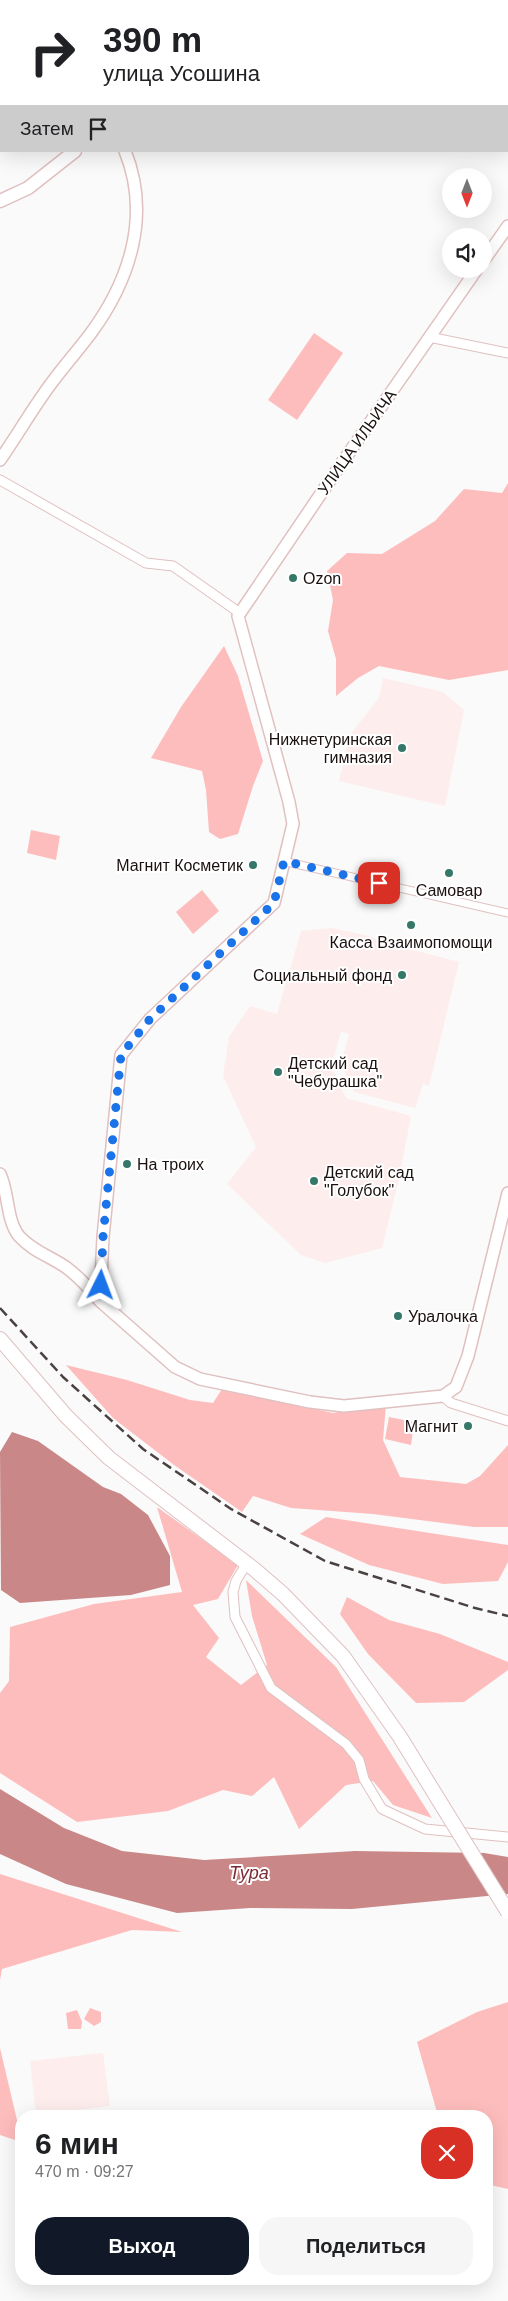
<!DOCTYPE html>
<html lang="ru">
<head>
<meta charset="utf-8">
<style>
	body { margin:0; font-family:Helvetica,sans-serif; background:#f6f6f6; color:#202124; height:100vh; display:flex; flex-direction:column; font-size:19px; white-space:nowrap }
	* { box-sizing:border-box; margin:0 }
	p { font-size:16px; color:#757577 }
	.icon { flex:none; width:28px; height:28px; fill:none; stroke:currentColor; stroke-width:2; stroke-linecap:round; stroke-linejoin:round }
	.map { position:relative; flex:1; overflow:hidden }
	.sheet { position:absolute; left:15px; top:2110px; width:478px; height:175px; display:flex; flex-direction:column; background:#fff; border-radius:20px; box-shadow:0 5px 20px #0002 }
	.sheet>* { flex:none }
	.hud { position:absolute; left:0px; top:0px; width:509px; height:152px; box-shadow:0 5px 20px #0002; background:#fff; color:#202124; overflow:hidden }
	.needle { width:32px; rotate:180deg }
	.buttons { position:absolute; left:442px; top:168px; display:grid; gap:10px }
	.buttons a { display:grid; place-items:center; width:50px; height:50px; border-radius:50%; background:#fff; box-shadow:0 5px 20px #0002; font-size:25px }
	.pin { position:absolute; display:grid; place-items:center; width:42px; height:42px; color:#fff; margin:-21px; border-radius:10px; box-shadow:0 2px 8px #0006 }
	.me { position:absolute; width:55px; margin:-28px; rotate:3deg; stroke-linejoin:round; filter:drop-shadow(0 0 4px #0008) }
	.turn { display:flex; align-items:center; gap:18px; height:105px; padding:0 20px; font-size:22px }
	.turn .icon { width:65px; height:65px; stroke-width:2.5 }
	.turn b { display:block; font-size:35px; line-height:42px }
	.then { display:flex; align-items:center; height:48px; padding:0 20px; background:#0003; gap:10px; font-size:19px }
	.round { display:grid; place-items:center; flex:none; width:52px; height:52px; border-radius:20px; background:#f6f6f6 }
	.overview { display:flex; align-items:center; justify-content:space-between; height:85px; padding:0 20px }
	h1 { font-size:30px; font-weight:800; line-height:38px }
	.cta { display:flex; gap:10px; margin-top:auto; padding:10px 20px }
	.cta a { flex:1; height:58px; border-radius:20px; background:#111827; color:#fff; font-size:20px; font-weight:800; line-height:58px; text-align:center }
	.cta a+a { background:#f6f6f6; color:#202124 }
	.map>svg:first-child { display:block }
</style>
</head>
<body>
<div class="map">
<svg width="508" height="2301" viewBox="0 0 508 2301">
	<rect width="100%" height="100%" fill="#fafafa"/>
	<g fill="#feeded">
		<path d="M383,678L443,692L464,710L445,806L339,781L350,735L379,698Z"/>
		<path d="M332,928L369,936L383,942L459,962L429,1086L423,1084L415,1108L354,1092L341,1064L349,1034L341,1032L331,1067L346,1098L411,1116L399,1179L382,1248L325,1263L301,1255L227,1184L256,1147L223,1076L229,1037L250,1006L277,1014L301,931Z"/>
		<path d="M103,2053L110,2106L36,2115L30,2061Z"/>
	</g>
	<g fill="#febdbd">
		<path d="M314,333L343,353L297,420L268,400Z"/>
		<path d="M508,483V670L449,680L379,666L358,678L336,696V659L328,631L333,600L327,571L347,553L382,554L435,521L464,489L502,493Z"/>
		<path d="M224,646L238,676L263,761L253,786L238,834L220,839L209,832L206,790L202,771L151,758L181,707Z"/>
		<path d="M31,830L60,836L56,860L27,853Z"/>
		<path d="M202,890L219,911L193,934L176,912Z"/>
		<path d="M66,1365L127,1380L190,1400L213,1403L222,1389L333,1413L386,1404L383,1440L400,1477L466,1484L480,1476L508,1445V1527H474L373,1514L291,1508L253,1496L242,1512L174,1465L113,1418Z"/>
		<path d="M389,1417L414,1422L411,1445L385,1439Z"/>
		<path d="M157,1507L238,1565L218,1599L193,1605L219,1638L206,1657L241,1685L267,1665L252,1616L246,1580L336,1667L432,1818L393,1805L373,1781L346,1785L299,1829L274,1777L252,1796L223,1790L168,1811L77,1822L0,1773V1693L9,1681L10,1627L94,1604L182,1592Z"/>
		<path d="M326,1517L508,1545V1562L498,1581L443,1584L369,1565L300,1534Z"/>
		<path d="M347,1597L389,1620L440,1634L508,1662V1670L464,1702L416,1703L368,1654L340,1614Z"/>
		<path d="M0,1874L182,1932L132,1930L2,1969L0,1980Z"/>
		<path d="M508,2002V2189L486,2184V2116H438L417,2042L477,2012Z"/>
		<path d="M90,2008L101,2012V2022L94,2026L84,2019Z"/>
		<path d="M77,2010L82,2022L81,2029H68L66,2013Z"/>
		<path d="M0,2048L21,2137V2142L0,2135Z"/>
	</g>
	<g fill="#c98787">
		<path d="M12,1432L38,1441L103,1487L121,1494L148,1515L170,1556V1585L131,1595L20,1603L1,1590L0,1452Z"/>
		<path d="M0,1789L64,1828L122,1851L204,1860L355,1851L484,1853L508,1857V1894L352,1909L250,1908L177,1913L66,1884L0,1854Z"/>
	</g>
	<g fill="none" stroke-linecap="round" stroke-linejoin="round">
		<g stroke="#e0c0c0" stroke-width="9">
			<path id="pedestrian" d="M283,861L508,913"/>
		</g>
		<g stroke="#e0c0c0" stroke-width="11">
			<g id="minor">
				<path d="M456,1L457,0"/>
				<path d="M429,337L508,353"/>
				<path d="M0,480L146,563L173,566L237,611L238,616"/>
				<path d="M443,1396L451,1403L508,1421"/>
				<path d="M247,1563L236,1581L233,1592L235,1617L271,1688L346,1744L359,1760L364,1779L382,1809L425,1829L508,1837"/>
			</g>
		</g>
		<g stroke="#e0c0c0" stroke-width="14">
			<g id="tertiary">
				<path d="M484,260L508,226"/>
				<path d="M477,269L337,470L238,616L289,802L293,824L274,903L150,1019L121,1055L103,1237L100,1301L175,1367L200,1379L310,1402L344,1406L443,1396L456,1387L468,1356L508,1193"/>
				<path d="M0,460C18,434 34,406 53,381C65,365 79,349 91,333C130,280 151,215 125,151"/>
				<path d="M0,1174C9,1193 6,1220 19,1236C32,1251 52,1257 67,1268C80,1278 90,1289 100,1301"/>
			</g>
		</g>
		<g stroke="#e0c0c0" stroke-width="15">
			<g id="secondary">
				<path d="M398,0L400,1"/>
				<path d="M149,1V0"/>
				<path d="M508,38V39"/>
				<path d="M0,201L28,188L75,151"/>
			</g>
		</g>
		<g stroke="#e0c0c0" stroke-width="16">
			<path id="primary" d="M0,1339L66,1416L109,1458L254,1569L283,1594L343,1656L400,1737L443,1807"/>
		</g>
		<use href="#pedestrian" stroke="#fff" stroke-width="7"/>
		<use href="#minor" stroke="#fff" stroke-width="9"/>
		<use href="#tertiary" stroke="#fff" stroke-width="11"/>
		<use href="#secondary" stroke="#fff" stroke-width="12"/>
		<use href="#primary" stroke="#fff" stroke-width="14"/>
		<path stroke="#4a4141" stroke-width="2.5" stroke-dasharray="10 5" stroke-linecap="butt" d="M0,1308L63,1377L143,1449L231,1509L325,1561L475,1608L508,1616"/>
		<g stroke="#e0c0c0" stroke-width="16" stroke-linecap="butt">
			<path id="primary-bridge" d="M443,1807L508,1912"/>
		</g>
		<use href="#primary-bridge" stroke="#fff" stroke-width="14"/>
	</g>
	<g fill="none" stroke-linecap="round" stroke-linejoin="round">
		<path stroke="#1a73e8" stroke-width="9" stroke-dasharray="0 16.2" d="M101,1285L103,1237L121,1055L150,1019L274,903L284,861L379,883"/>
	</g>
	<g fill="#357768" stroke="#fff" stroke-width="2">
		<circle cx="293" cy="578" r="5"/>
		<circle cx="402" cy="748" r="5"/>
		<circle cx="253" cy="865" r="5"/>
		<circle cx="449" cy="873" r="5"/>
		<circle cx="411" cy="925" r="5"/>
		<circle cx="402" cy="975" r="5"/>
		<circle cx="278" cy="1072" r="5"/>
		<circle cx="127" cy="1164" r="5"/>
		<circle cx="314" cy="1181" r="5"/>
		<circle cx="398" cy="1316" r="5"/>
		<circle cx="468" cy="1426" r="5"/>
	</g>
	<g text-anchor="middle" dominant-baseline="central" stroke-width="4" stroke-linejoin="round" paint-order="stroke">
		<g font-size="16" fill="#1b1010" stroke="#fff">
			<text transform="translate(357 442) rotate(-55)">УЛИЦА ИЛЬИЧА</text>
		</g>
		<g font-size="16" fill="#1b1010" stroke="#fff" text-anchor="start">
			<text x="303" y="578">Ozon</text>
			<text x="392" y="739" text-anchor="end">Нижнетуринская<tspan x="392" dy="18">гимназия</tspan></text>
			<text x="243" y="865" text-anchor="end">Магнит Косметик</text>
			<text x="449" y="890" text-anchor="middle">Самовар</text>
			<text x="411" y="942" text-anchor="middle">Касса Взаимопомощи</text>
			<text x="392" y="975" text-anchor="end">Социальный фонд</text>
			<text x="288" y="1063">Детский сад<tspan x="288" dy="18">"Чебурашка"</tspan></text>
			<text x="137" y="1164">На троих</text>
			<text x="324" y="1172">Детский сад<tspan x="324" dy="18">"Голубок"</tspan></text>
			<text x="408" y="1316">Уралочка</text>
			<text x="458" y="1426" text-anchor="end">Магнит</text>
		</g>
		<g font-size="18" font-style="italic" fill="#7a2a31" stroke="#fff">
			<text x="249" y="1873">Тура</text>
		</g>
	</g>
</svg>
<div class="buttons">
<a><svg class="needle" viewBox="-14 -14 28 28"><path d="M0-13l5 13h-10z" fill="#e53935"/><path d="M0 13l5-13h-10z" fill="#757577"/></svg></a>
<a><svg class="icon" aria-label="sound" viewBox="0 0 24 24"><path d="M4 9h4l5-4v14l-5-4H4zM17 9q2 3 0 6"/></svg></a>
</div>
<div class="pin" style="left:379px;top:883px;background:#d93025"><svg class="icon" aria-label="arrive" viewBox="0 0 24 24"><path d="M6 21V4h12l-3 4 3 4H6"/></svg></div>
<svg class="me" style="left:101px;top:1285px" viewBox="-20 -20 40 40"><path d="M0-17L14 15 0 8-14 15z" fill="#1a73e8" stroke="#fff" stroke-width="4"/></svg>
<div class="hud">
<div class="turn"><svg class="icon" aria-label="right" viewBox="0 0 24 24"><path d="M7 20v-9h11M14 6l5 5-5 5"/></svg><div><b>390 m</b>улица Усошина</div></div>
<div class="then">Затем<svg class="icon" aria-label="arrive" viewBox="0 0 24 24"><path d="M6 21V4h12l-3 4 3 4H6"/></svg></div>
</div>
<section class="sheet">
<div class="overview"><div><h1>6 мин</h1><p>470 m · 09:27</p></div><a class="round" style="background:#d93025;color:#fff"><svg class="icon" aria-label="close" viewBox="0 0 24 24"><path d="M6 6l12 12M18 6L6 18"/></svg></a></div>
<div class="cta"><a>Выход</a><a>Поделиться</a></div>
</section>
</div>
</body>
</html>
